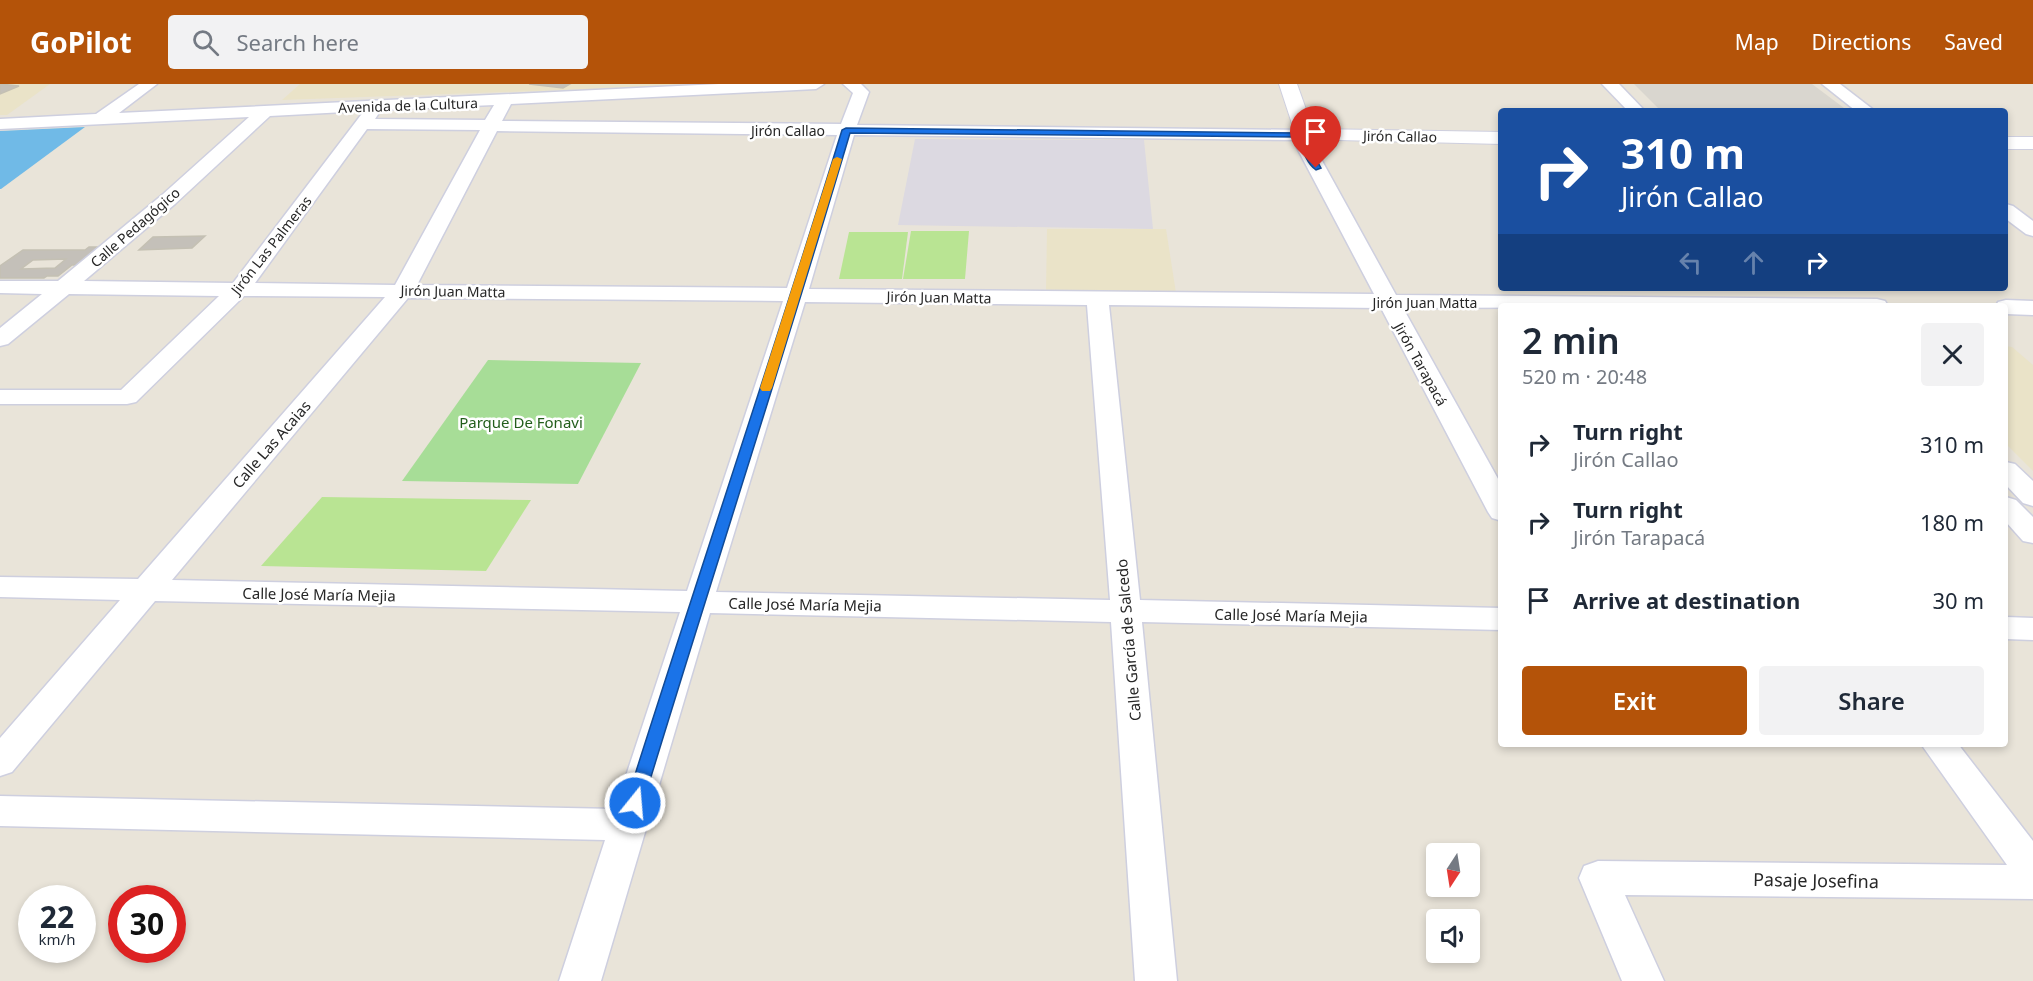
<!DOCTYPE html>
<html lang="en">
<head>
<meta charset="utf-8">
<style>
	body { margin:0; font-family:"Noto Sans",sans-serif; background:#f2f2f3; color:#1f2937; height:100vh; display:flex; flex-direction:column; font-size:22px; white-space:nowrap }
	* { box-sizing:border-box; margin:0 }
	p { font-size:20px; color:#747a83 }
	.icon { flex:none; width:33px; height:33px; fill:none; stroke:currentColor; stroke-width:2; stroke-linecap:round; stroke-linejoin:round }
	.map { position:relative; flex:1; overflow:hidden }
	.sheet { position:absolute; left:1498px; top:219px; width:510px; height:444px; display:flex; flex-direction:column; background:#fff; border-radius:6px; box-shadow:0 3px 9px #0003 }
	.sheet>* { flex:none }
	.hud { position:absolute; left:1498px; top:24px; width:510px; height:183px; border-radius:6px; box-shadow:0 3px 9px #0003; background:#1a4fa0; color:#fff; overflow:hidden }
	.needle { width:39px; rotate:192deg }
	.controls { position:absolute; left:1426px; top:759px; display:grid; gap:12px }
	.controls a { display:grid; place-items:center; width:54px; height:54px; border-radius:6px; background:#fff; box-shadow:0 3px 9px #0003; font-size:30px }
	.speed { position:absolute; left:18px; top:801px; display:flex; gap:12px; font-size:30px; font-weight:700; text-align:center }
	.speed>* { display:grid; place-content:center; width:78px; height:78px; border-radius:50%; background:#fff; box-shadow:0 3px 9px #0003; line-height:1 }
	.speed small { font-size:15px; font-weight:400 }
	.speed .limit { border:9px solid #d22; background:#fff; color:#111 }
	.pin { position:absolute; display:grid; place-items:center; width:51px; height:51px; color:#fff; margin:-62px -26px; border-radius:50% 50% 50% 0; rotate:-45deg; box-shadow:0 0 6px #0007 }
	.pin .icon { rotate:45deg }
	.me { position:absolute; width:66px; margin:-33px; rotate:17deg; stroke-linejoin:round; filter:drop-shadow(0 0 4px #0008) }
	.turn { display:flex; align-items:center; gap:21px; height:126px; padding:0 24px; font-size:27px }
	.turn .icon { width:78px; height:78px; stroke-width:2.5 }
	.turn b { display:block; font-size:42px; line-height:51px }
	.lanes { display:flex; align-items:center; height:57px; padding:0 24px; background:#0003; justify-content:center; gap:30px; direction:ltr }
	.lanes .off { opacity:.35 }
	.round { display:grid; place-items:center; flex:none; width:63px; height:63px; border-radius:6px; background:#f2f2f3 }
	.head { display:flex; align-items:center; justify-content:space-between; height:102px; padding:0 24px }
	h1 { font-size:36px; font-weight:600; line-height:45px }
	.action { display:flex; gap:12px; margin-top:auto; padding:12px 24px }
	.action a { flex:1; height:69px; border-radius:6px; background:#b45309; color:#fff; font-size:24px; font-weight:600; line-height:69px; text-align:center }
	.action a+a { background:#f2f2f3; color:#1f2937 }
	ul { padding:0; list-style:none }
	li { display:flex; align-items:center; gap:18px; height:78px; padding:0 24px }
	li div { flex:1 }
	li b { display:block; font-size:22px }
	li em { font-style:normal }
	header { display:flex; align-items:center; gap:36px; box-sizing:border-box; height:84px; padding:0 30px; background:#b45309; color:#fff }
	header strong { font-size:28px }
	nav { display:flex; gap:33px; margin-inline-start:auto; font-size:21px }
	.search { width:420px; height:54px; background:#f2f2f3; display:flex; align-items:center; gap:15px; box-sizing:border-box; padding:0 21px; border-radius:6px; color:#747a83; font-size:22px }
	.map>svg:first-child { display:block }
</style>
</head>
<body>
<header>
<strong>GoPilot</strong>
<div class="search"><svg class="icon" aria-label="search" viewBox="0 0 24 24"><circle cx="10" cy="10" r="6"/><path d="M15 15l6 6"/></svg>Search here</div>
<nav><a>Map</a><a>Directions</a><a>Saved</a></nav>
</header>
<div class="map">
<svg width="2033" height="897" viewBox="0 0 2033 897">
	<rect width="100%" height="100%" fill="#e9e4d9"/>
	<path fill="#dcd9e1" d="M915,55L1144,56L1153,145L898,141Z"/>
	<g fill="#eae3c8">
		<path d="M0,0H50L7,31H0Z"/>
		<path d="M300,0H729L282,16Z"/>
		<path d="M1047,145H1166L1176,209L1046,208Z"/>
		<path d="M2006,262L2012,263L2033,281V387L2006,360Z"/>
	</g>
	<path fill="#a7dd97" d="M488,276L641,279L578,400L402,397Z"/>
	<g fill="#b9e493">
		<path d="M911,147H969L965,195H903Z"/>
		<path d="M849,148H908L902,195H839Z"/>
		<path d="M322,413L531,416L486,487L261,482Z"/>
	</g>
	<path fill="#d9d6cf" d="M1634,0H1812L1848,27H1661Z"/>
	<path fill="#70bae7" d="M85,43L1,105H0V47Z"/>
	<g fill="#c4c0b9" stroke="#c4c0b3" stroke-width="1.5" fill-rule="evenodd">
		<path d="M0,0L19,2L0,10Z"/>
		<path d="M529,0H570L563,4Z"/>
		<path d="M205,152L192,164L139,166L153,153Z"/>
		<path d="M89,163H101L77,181H72L58,192H47L44,194H0V182L23,166H85ZM66,175L55,184L21,185L33,176Z"/>
	</g>
	<g fill="none" stroke-linecap="round" stroke-linejoin="round">
		<g stroke="#cecfdf" stroke-width="3">
			<g id="street">
				<path d="M139,0H157L119,29L719,0H824L816,5L511,20L502,37L841,40L853,9L843,0H861L869,8L857,41L1304,46L1310,47L1315,64L1396,211L1877,215L1885,217L1888,222L1403,224L1502,402V437L1492,434L1488,428L1381,224L1109,221L1140,516L1502,524V546L1142,538L1177,897H1135L1111,538L710,529L601,897H559L605,756L0,742V712L615,725L680,528L155,517L12,688L0,692V654L120,516L0,513V493L138,495L385,213L244,212L136,318L127,320H0V306H121L219,212L69,210L8,260L0,262V244L42,210L0,209V197H58L162,111L249,33L0,45V35L96,30ZM494,21L485,36L375,35L381,26ZM364,27L233,199L84,197L175,120L270,32ZM367,45L480,46L395,201L255,199ZM497,47L837,51L787,204L417,201ZM854,51L1296,56L1297,64L1374,210L809,205ZM408,214L783,217L687,507L172,496ZM805,218L1087,221L1110,516L716,508Z"/>
				<path d="M1602,0H1619L1645,27H1628Z"/>
				<path d="M1822,0H1840L1875,27H1856Z"/>
				<path d="M2006,120L2013,122L2033,137V152L2026,150L2006,135Z"/>
				<path d="M2006,216L2033,217V231L2006,230V222H1996L1998,218Z"/>
				<path d="M2006,378L2015,380L2033,397V422L2023,419L2006,401Z"/>
				<path d="M2006,413L2016,416L2033,433V459L2023,457L2006,438Z"/>
				<path d="M2006,533L2033,534V556L2006,555Z"/>
				<path d="M1921,660H1958L2033,757V815L1625,811L1664,897H1622L1579,794L1584,782L1598,777L2007,781Z"/>
			</g>
		</g>
		<g stroke="#cecfdf" stroke-width="2">
			<g id="secondary">
				<path d="M1279,0H1297L1313,45L1502,48V60L1297,55Z"/>
				<rect x="2006" y="53" width="27" height="12"/>
			</g>
		</g>
		<use href="#street" fill="#fff" fill-rule="evenodd"/>
		<use href="#secondary" fill="#fff" fill-rule="evenodd"/>
	</g>
	<path fill="#1a73e8" stroke="#114b97" stroke-width="1.5" d="M846,44L1304,49L1308,51L1310,64L1321,84L1316,86C1307,80 1302,65 1300,53L850,49C784,273 711,495 643,719L641,724L635,726L629,724L626,719C697,494 773,271 842,46Z"/>
	<path fill="#f59e0b" d="M837,73L842,75L772,304L770,307H762L760,304L833,75Z"/>
	<g text-anchor="middle" dominant-baseline="central" stroke-width="5" stroke-linejoin="round" paint-order="stroke">
		<g font-size="14" fill="#272727" stroke="#fff">
			<text transform="translate(408 21) rotate(-2)">Avenida de la Cultura</text>
			<text x="788" y="46">Jirón Callao</text>
			<text transform="translate(1400 52) rotate(1)">Jirón Callao</text>
			<text transform="translate(135 143) rotate(-41)">Calle Pedagógico</text>
			<text transform="translate(271 161) rotate(-52)">Jirón Las Palmeras</text>
			<text transform="translate(453 207) rotate(1)">Jirón Juan Matta</text>
			<text transform="translate(939 213) rotate(1)">Jirón Juan Matta</text>
			<text x="1425" y="218">Jirón Juan Matta</text>
			<text transform="translate(1421 280) rotate(61)">Jirón Tarapacá</text>
		</g>
		<g font-size="15" fill="#235e1c" stroke="#fff">
			<text x="521" y="338">Parque De Fonavi</text>
		</g>
		<g font-size="15" fill="#272727" stroke="#fff">
			<text transform="translate(271 360) rotate(-49)">Calle Las Acaias</text>
			<text transform="translate(319 510) rotate(1)">Calle José María Mejia</text>
			<text transform="translate(805 520) rotate(1)">Calle José María Mejia</text>
			<text transform="translate(1291 531) rotate(1)">Calle José María Mejia</text>
			<text transform="translate(1128 556) rotate(-95)">Calle García de Salcedo</text>
		</g>
		<g font-size="18" fill="#272727" stroke="#fff">
			<text transform="translate(1816 796) rotate(1)">Pasaje Josefina</text>
		</g>
	</g>
</svg>
<div class="controls">
<a><svg class="needle" viewBox="-14 -14 28 28"><path d="M0-13l5 13h-10z" fill="#e53935"/><path d="M0 13l5-13h-10z" fill="#747a83"/></svg></a>
<a><svg class="icon" aria-label="sound" viewBox="0 0 24 24"><path d="M4 9h4l5-4v14l-5-4H4zM17 9q2 3 0 6"/></svg></a>
</div>
<div class="speed"><div>22<small>km/h</small></div><div class="limit">30</div></div>
<div class="pin" style="left:1316px;top:84px;background:#d93025"><svg class="icon" aria-label="arrive" viewBox="0 0 24 24"><path d="M6 21V4h12l-3 4 3 4H6"/></svg></div>
<svg class="me" style="left:635px;top:719px" viewBox="-20 -20 40 40"><circle r="17" fill="#1a73e8" stroke="#fff" stroke-width="3"/><path d="M0-11L8 9 0 5-8 9z" fill="#fff"/></svg>
<div class="hud">
<div class="turn"><svg class="icon" aria-label="right" viewBox="0 0 24 24"><path d="M7 20v-9h11M14 6l5 5-5 5"/></svg><div><b>310 m</b>Jirón Callao</div></div>
<div class="lanes"><svg class="icon off" aria-label="left" viewBox="0 0 24 24"><path d="M17 20v-9H6M10 6l-5 5 5 5"/></svg><svg class="icon off" aria-label="ahead" viewBox="0 0 24 24"><path d="M12 20V5M6 11l6-6 6 6"/></svg><svg class="icon" aria-label="right" viewBox="0 0 24 24"><path d="M7 20v-9h11M14 6l5 5-5 5"/></svg></div>
</div>
<section class="sheet">
<div class="head"><div><h1>2 min</h1><p>520 m · 20:48</p></div><a class="round"><svg class="icon" aria-label="close" viewBox="0 0 24 24"><path d="M6 6l12 12M18 6L6 18"/></svg></a></div>
<ul>
<li><svg class="icon" aria-label="right" viewBox="0 0 24 24"><path d="M7 20v-9h11M14 6l5 5-5 5"/></svg><div><b>Turn right</b><p>Jirón Callao</p></div><em>310 m</em></li>
<li><svg class="icon" aria-label="right" viewBox="0 0 24 24"><path d="M7 20v-9h11M14 6l5 5-5 5"/></svg><div><b>Turn right</b><p>Jirón Tarapacá</p></div><em>180 m</em></li>
<li><svg class="icon" aria-label="arrive" viewBox="0 0 24 24"><path d="M6 21V4h12l-3 4 3 4H6"/></svg><div><b>Arrive at destination</b></div><em>30 m</em></li>
</ul>
<div class="action"><a>Exit</a><a>Share</a></div>
</section>
</div>
</body>
</html>
